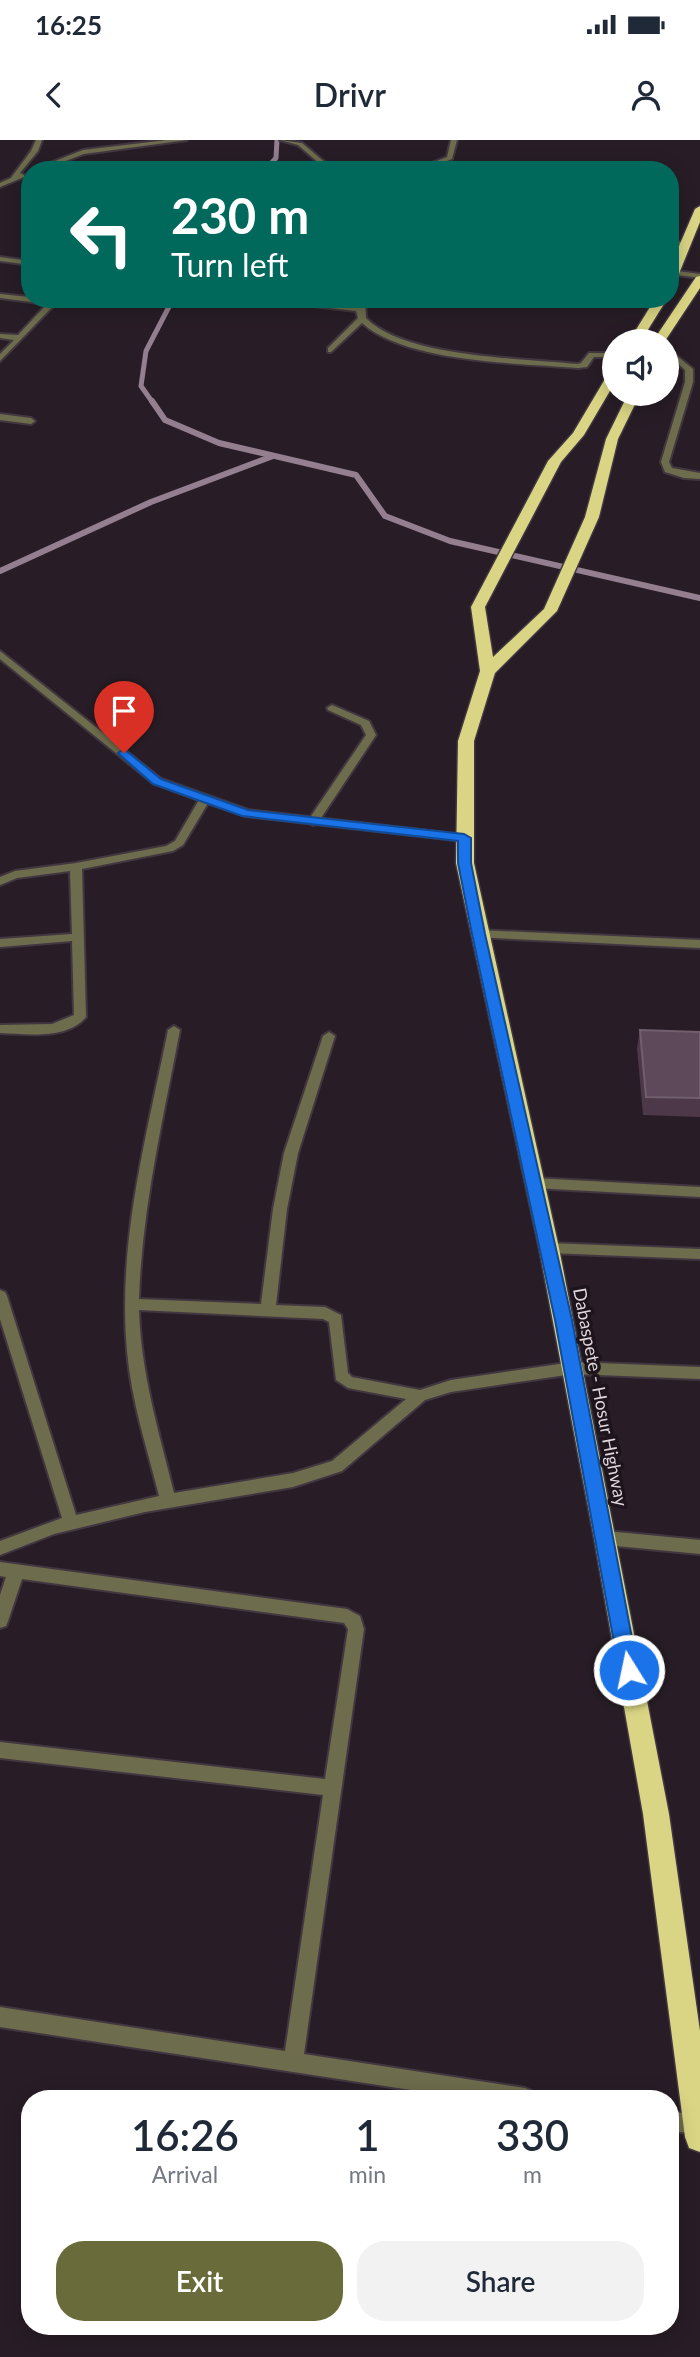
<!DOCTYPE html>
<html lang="en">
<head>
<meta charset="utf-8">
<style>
	body { margin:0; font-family:Lato,sans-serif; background:#f2f2f3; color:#1f2937; height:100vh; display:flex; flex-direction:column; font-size:26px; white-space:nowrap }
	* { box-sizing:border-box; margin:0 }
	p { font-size:23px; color:#747a83 }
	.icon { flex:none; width:38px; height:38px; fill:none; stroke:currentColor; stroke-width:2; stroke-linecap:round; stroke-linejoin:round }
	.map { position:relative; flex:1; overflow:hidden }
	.panel { position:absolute; left:21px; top:1950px; width:658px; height:245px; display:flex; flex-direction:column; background:#fff; border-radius:28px; box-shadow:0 4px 18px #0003 }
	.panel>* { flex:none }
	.banner { position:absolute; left:21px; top:21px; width:658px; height:147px; border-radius:28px; box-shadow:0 4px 18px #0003; background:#00695c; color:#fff; overflow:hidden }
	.buttons { position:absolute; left:602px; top:189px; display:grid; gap:14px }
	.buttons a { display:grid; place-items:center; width:77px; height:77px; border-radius:50%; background:#fff; box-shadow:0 4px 18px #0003; font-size:35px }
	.pin { position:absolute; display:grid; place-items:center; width:60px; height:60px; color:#fff; margin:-72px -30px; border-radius:50% 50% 50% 0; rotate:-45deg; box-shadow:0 0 7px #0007 }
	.pin .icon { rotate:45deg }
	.me { position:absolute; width:77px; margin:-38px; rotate:350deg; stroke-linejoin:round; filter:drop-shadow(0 0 5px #0008) }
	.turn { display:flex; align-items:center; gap:24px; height:147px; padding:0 35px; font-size:32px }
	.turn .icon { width:91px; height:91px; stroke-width:2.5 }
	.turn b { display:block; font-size:49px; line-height:60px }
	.eta { display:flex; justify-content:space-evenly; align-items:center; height:119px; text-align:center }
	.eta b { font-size:42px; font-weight:600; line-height:49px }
	.cta { display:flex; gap:14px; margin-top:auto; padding:14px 35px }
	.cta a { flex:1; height:80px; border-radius:28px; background:#696b3a; color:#fff; font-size:28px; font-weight:600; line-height:80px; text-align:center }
	.cta a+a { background:#f2f2f3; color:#1f2937 }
	.status { display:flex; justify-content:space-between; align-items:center; height:49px; padding:0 35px; background:#fff; direction:ltr }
	.status svg { height:19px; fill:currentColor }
	header { display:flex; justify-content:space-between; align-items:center; height:91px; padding:0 35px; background:#fff; font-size:32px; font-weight:600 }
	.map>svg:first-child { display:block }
</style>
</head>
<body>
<div class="status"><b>16:25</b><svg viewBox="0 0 49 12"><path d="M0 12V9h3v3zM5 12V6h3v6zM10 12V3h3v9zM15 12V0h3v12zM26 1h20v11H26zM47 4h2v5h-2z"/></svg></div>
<header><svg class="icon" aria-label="back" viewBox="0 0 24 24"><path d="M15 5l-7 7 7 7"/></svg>Drivr<svg class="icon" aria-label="person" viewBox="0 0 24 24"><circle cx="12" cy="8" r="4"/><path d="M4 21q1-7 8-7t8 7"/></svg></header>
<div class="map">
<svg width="700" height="2217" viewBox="0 0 700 2217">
	<rect width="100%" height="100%" fill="#281d26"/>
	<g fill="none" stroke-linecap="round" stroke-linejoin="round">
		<g stroke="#937f8f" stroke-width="5">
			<path d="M265,30L276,18L277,0"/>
			<path d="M153,263L141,246L146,211L173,159"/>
		</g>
		<g stroke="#937f8f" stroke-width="6">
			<path d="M152,261L165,280L219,303L356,335L385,376L450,401L700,458"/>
			<path d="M0,431L151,362L273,316"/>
		</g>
		<g stroke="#423740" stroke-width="4">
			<g id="lane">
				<path d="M670,100L690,104L686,106L670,104Z"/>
				<path d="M667,208L693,229V242L669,322L672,328L700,333V339L684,338L665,332L661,322L685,242V230L667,214Z"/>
				<path d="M332,565L369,581L376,595L317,684L313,685L307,682L366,595L361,585L328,570L327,568Z"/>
			</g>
		</g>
		<g stroke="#423740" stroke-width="4">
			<g id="street">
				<path d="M36,0H42L38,11L20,33L24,35V37L0,47V43L11,38L31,11Z"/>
				<path d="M167,0H187L84,14L42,30H32L83,10Z"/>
				<path d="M280,0L302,3L334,30H327L298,5Z"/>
				<path d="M451,0H457L452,19L424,30H414L447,17Z"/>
				<path d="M0,117L30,121V125L0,121Z"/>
				<path d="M670,130L700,134V138L670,134Z"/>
				<path d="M0,154L30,157V159H60L0,221V214L14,200L0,198V194L18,195L47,164L0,158Z"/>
				<path d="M252,159H283L356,166L357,159H365L366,178C405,218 522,218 578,224L581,223L589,213H614V217H594L587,227L578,228C519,223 407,223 362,183L331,212H328V208L358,178L356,171Z"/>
				<path d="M0,274L31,278L35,281L31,284L0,280Z"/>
				<path d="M0,511L161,639L248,670L464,695L470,698L464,701L246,676L208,663L183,705L173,711L82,729L86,877C67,900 27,894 0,893V885L52,884L74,875L72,801L0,807V799L72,794L70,731L17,738L0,745V737L15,731L76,723L166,706L175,701L199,660L153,643L0,519Z"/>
				<path d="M478,790L700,800V808L474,797V791Z"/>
				<path d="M174,886L180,890C163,979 142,1068 139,1159L261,1164L273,1069L284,1013L323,896L329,892L335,896L298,1013L287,1069L276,1165L325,1167L341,1175L348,1233L352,1237L420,1250L451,1240L573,1222L700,1227V1239L573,1234L451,1252L425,1260L342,1331L293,1347L145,1372L54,1394L0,1415V1401L62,1378L0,1179V1150L5,1152L7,1156L76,1375L159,1356C147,1308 131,1260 127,1211C117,1102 147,995 168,890ZM139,1170L323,1179L329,1182L336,1240L348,1248L406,1259L332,1321L293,1333L174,1353C159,1292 141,1234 139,1170Z"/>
				<path d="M534,1038L700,1047V1057L534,1048L527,1043Z"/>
				<path d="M549,1103L700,1109V1119L549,1113L544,1112L542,1108L544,1104Z"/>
				<path d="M606,1391L700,1400V1414L606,1405L600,1403L598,1398L600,1393Z"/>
				<path d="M0,1422L347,1469L360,1476L364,1489L304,1914L525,1948L532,1951L535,1958H463L0,1887V1867L285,1911L323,1655L0,1618V1602L325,1639L348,1489L344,1483L22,1439L8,1481L6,1486L0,1488V1455L6,1437L0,1436Z"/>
				<path d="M670,1971L700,1976V1994L670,1991Z"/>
			</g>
		</g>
		<g stroke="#423740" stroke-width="3">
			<g id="highway">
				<path d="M700,66V82L676,141L670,144V127L695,69Z"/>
				<path d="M700,136V148L665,201H653L696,137Z"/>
				<path d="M655,159H667L641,201H629Z"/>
				<path d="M614,230V244L584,295L561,322L485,467L493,517L544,469L585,377L606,299L628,254H640L618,299L599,377L557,471L495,533L474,601V723L559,1108L669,1674L700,1891V2012L689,2008L685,1997L643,1674L594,1398L539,1108L456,723L458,601L480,531L471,467L548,321L573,293L608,234Z"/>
			</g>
		</g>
		<use href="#lane" fill="#6d6c4c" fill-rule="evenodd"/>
		<use href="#street" fill="#6d6c4c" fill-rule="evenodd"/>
		<use href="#highway" fill="#dad584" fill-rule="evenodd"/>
	</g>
	<path fill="#4d3849" d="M640,890L700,892V977L643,975L637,908Z"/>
	<path fill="#5d4959" stroke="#715f6e" stroke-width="2" d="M640,890L700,892V958L646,957Z"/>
	<path fill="#1a73e8" stroke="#114b97" stroke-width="2" d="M124,609L161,639L248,670L464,694L471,698V723L485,794L572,1180L638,1530L636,1537L629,1539L622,1537L619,1530L555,1180L472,794L458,723V701L242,676L153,644L120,615L118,613Z"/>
	<g text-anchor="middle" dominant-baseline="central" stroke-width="7" stroke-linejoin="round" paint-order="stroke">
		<g font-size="18" fill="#dfd7dd" stroke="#1e141c">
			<text transform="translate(601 1257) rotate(79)">Dabaspete - Hosur Highway</text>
		</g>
	</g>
</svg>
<div class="buttons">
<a><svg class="icon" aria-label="sound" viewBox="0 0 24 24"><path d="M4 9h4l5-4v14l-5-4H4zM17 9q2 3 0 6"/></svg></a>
</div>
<div class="pin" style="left:124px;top:613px;background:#d93025"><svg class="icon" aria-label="arrive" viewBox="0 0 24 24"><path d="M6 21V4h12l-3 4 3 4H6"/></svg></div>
<svg class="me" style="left:629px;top:1530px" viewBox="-20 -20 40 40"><circle r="17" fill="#1a73e8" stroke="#fff" stroke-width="3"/><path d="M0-11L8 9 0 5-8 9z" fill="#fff"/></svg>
<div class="banner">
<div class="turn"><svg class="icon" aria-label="left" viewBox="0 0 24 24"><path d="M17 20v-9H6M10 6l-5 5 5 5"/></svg><div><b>230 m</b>Turn left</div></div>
</div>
<section class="panel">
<div class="eta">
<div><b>16:26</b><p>Arrival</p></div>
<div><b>1</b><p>min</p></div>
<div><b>330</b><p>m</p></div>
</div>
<div class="cta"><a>Exit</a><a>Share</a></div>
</section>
</div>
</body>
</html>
